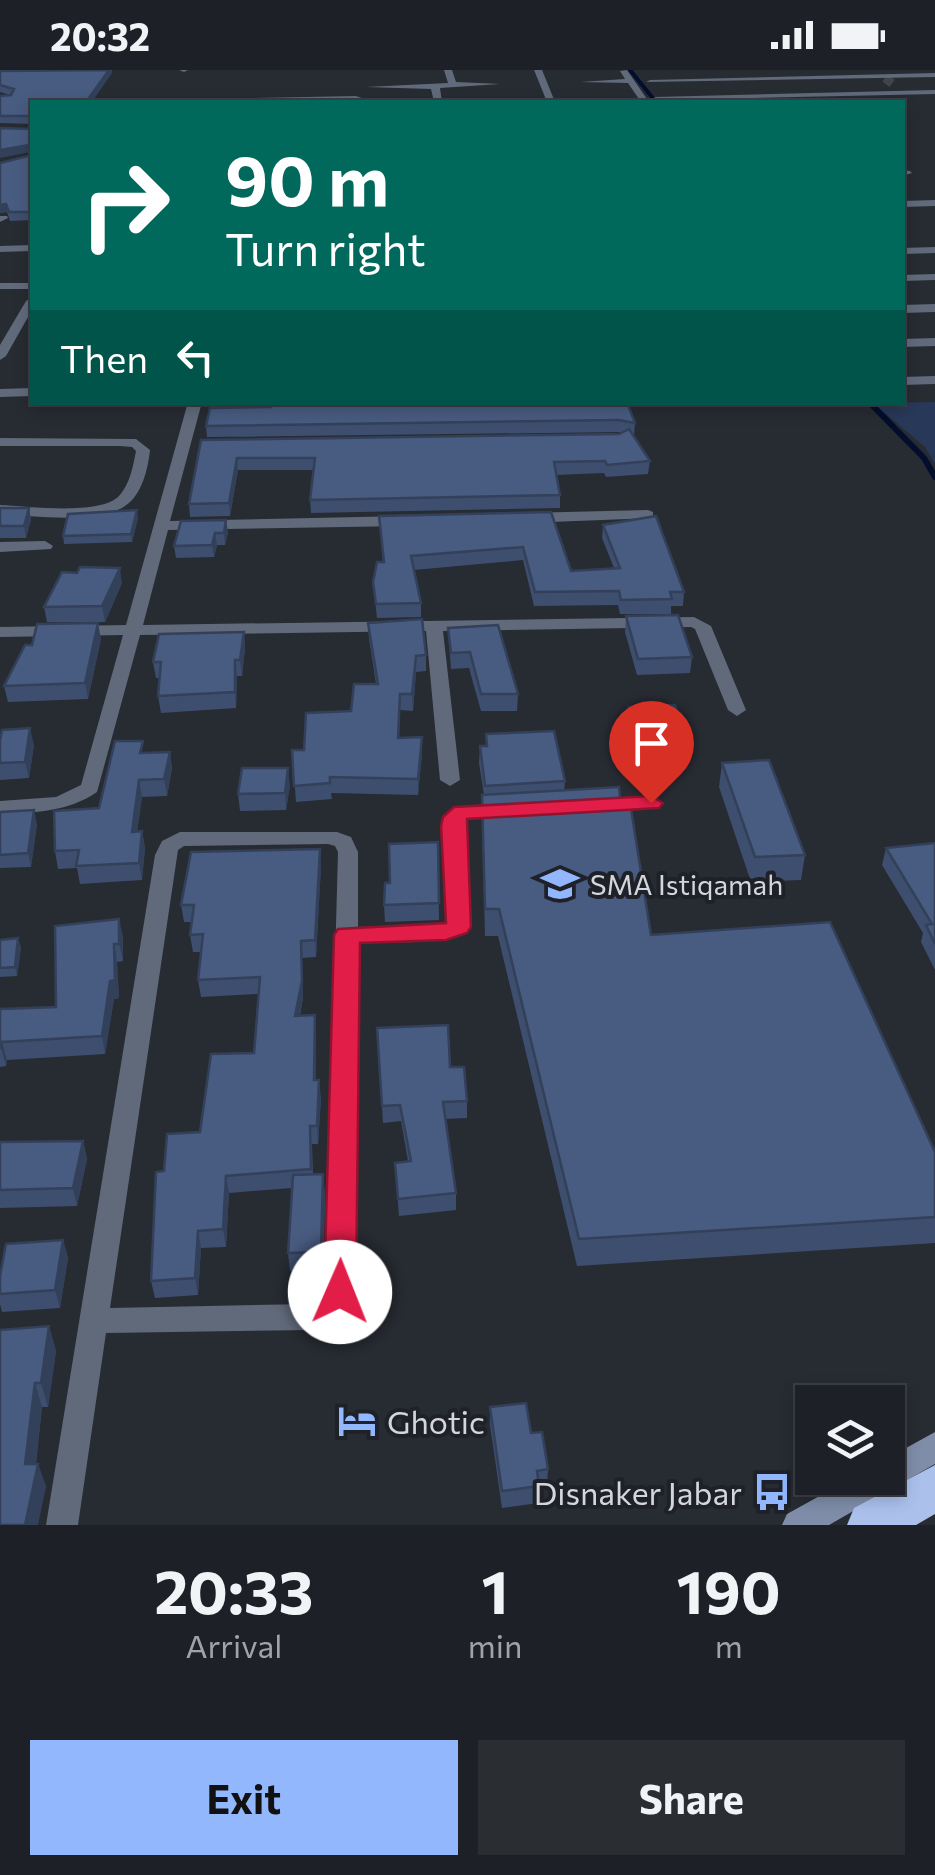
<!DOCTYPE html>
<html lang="en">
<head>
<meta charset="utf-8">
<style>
	body { margin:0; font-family:Commissioner,sans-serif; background:#2a2d32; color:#f1f3f6; height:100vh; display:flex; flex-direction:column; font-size:38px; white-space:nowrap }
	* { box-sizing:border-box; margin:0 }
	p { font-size:32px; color:#a0a3a7 }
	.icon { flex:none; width:55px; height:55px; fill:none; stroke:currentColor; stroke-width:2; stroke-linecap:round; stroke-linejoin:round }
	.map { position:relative; height:1455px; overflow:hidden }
	.sheet { display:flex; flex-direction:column; background:#1d2026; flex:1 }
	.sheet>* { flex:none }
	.hud { position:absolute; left:30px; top:30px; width:875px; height:305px; border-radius:0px; box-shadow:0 5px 15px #0003,0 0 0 2px #3b3e43; background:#00695c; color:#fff; overflow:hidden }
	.controls { position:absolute; left:795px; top:1315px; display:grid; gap:20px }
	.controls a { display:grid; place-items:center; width:110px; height:110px; border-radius:0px; background:#1d2026; box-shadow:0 5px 15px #0003,0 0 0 2px #3b3e43; font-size:50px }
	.pin { position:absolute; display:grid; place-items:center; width:85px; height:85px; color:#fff; margin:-102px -42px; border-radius:50% 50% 50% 0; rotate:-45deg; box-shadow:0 0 10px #0007 }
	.pin .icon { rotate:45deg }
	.me { position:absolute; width:110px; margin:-55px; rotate:1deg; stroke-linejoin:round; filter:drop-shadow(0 0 8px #0008) }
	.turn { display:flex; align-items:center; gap:35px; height:210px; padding:0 30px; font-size:45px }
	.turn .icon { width:130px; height:130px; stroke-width:2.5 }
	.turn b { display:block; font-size:70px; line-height:85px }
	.then { display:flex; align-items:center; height:95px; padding:0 30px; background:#0003; gap:20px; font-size:38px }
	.eta { display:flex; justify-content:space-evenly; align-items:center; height:170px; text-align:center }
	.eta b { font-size:60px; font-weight:700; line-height:70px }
	.primary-button { display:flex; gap:20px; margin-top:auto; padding:20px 30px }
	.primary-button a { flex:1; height:115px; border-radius:0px; background:#93b7fd; color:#111; font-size:40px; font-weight:700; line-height:115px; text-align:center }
	.primary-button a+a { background:#2a2d32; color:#f1f3f6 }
	.status { display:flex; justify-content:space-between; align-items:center; height:70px; padding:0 50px; background:#1d2026; direction:ltr }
	.status svg { height:28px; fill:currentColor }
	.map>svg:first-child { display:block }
</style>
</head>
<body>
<div class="status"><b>20:32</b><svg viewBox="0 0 49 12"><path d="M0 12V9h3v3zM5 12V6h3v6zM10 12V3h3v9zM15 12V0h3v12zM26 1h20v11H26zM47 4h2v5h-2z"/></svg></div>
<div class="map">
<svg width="935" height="1455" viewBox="0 0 935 1455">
	<rect width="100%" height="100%" fill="#272b32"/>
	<path fill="#283858" d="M935,332V394L925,377L873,333Z"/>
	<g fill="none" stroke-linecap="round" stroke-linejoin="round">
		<path stroke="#030e2d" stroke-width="4" d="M630,0L656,32"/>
		<path stroke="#030e2d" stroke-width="6" d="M869,332L924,388L935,407"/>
		<path stroke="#41454b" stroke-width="9" stroke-dasharray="9 5" stroke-linecap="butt" d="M885,8L893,14"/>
		<g fill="#616a7b" fill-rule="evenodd">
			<path d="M179,0H188L184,2Z"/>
			<path d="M444,0H452L456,12L500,14L440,18L442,32H434L431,19L366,17L448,13Z"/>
			<path d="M534,0H542L555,32H547Z"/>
			<path d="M627,0L649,32H641L628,13L580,12L625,9L620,1Z"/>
			<path d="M935,3V7L646,12L650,10Z"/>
			<path d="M935,20V24L658,30L654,27Z"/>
			<path d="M356,26L373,32H193L197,29Z"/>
			<path d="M902,100L910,101L912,103L902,106Z"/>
			<path d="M935,130V136L902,137V131Z"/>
			<path d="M0,146H7L8,148L0,152Z"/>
			<path d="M32,175V181L0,182V176Z"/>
			<path d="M935,177V183L902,184V178Z"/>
			<path d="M935,204V210L902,211V205Z"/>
			<rect x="0" y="213" width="32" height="6"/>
			<path d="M32,227V240L6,286L0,290V275L26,231Z"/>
			<path d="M935,234V242L902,243V235Z"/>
			<path d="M935,268V276L902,277V269Z"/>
			<path d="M935,306V314L902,315V307Z"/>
			<path d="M32,318V326L0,327V319Z"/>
			<path d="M188,332H202L170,451L406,446L414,451L406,456L168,460L143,555L694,547L711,556L746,640L737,646L728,640L695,559L691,557L443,561L460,710L450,716L440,710L426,561L140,565L97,722C68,742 34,743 0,743V731L56,727L81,715L123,565L0,567V557L126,555Z"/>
			<path d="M0,368L136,369L150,380C148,399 142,425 125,436C97,455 33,445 0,445V435C27,436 100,446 119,426C130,414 133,396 136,381L132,377L120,376H0Z"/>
			<path d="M648,440L653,442V448L525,453L517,448L525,443Z"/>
			<path d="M45,471L53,476L51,479L0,482V472Z"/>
			<path d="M651,727L658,729L661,733L658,737L593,741L583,735L593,729Z"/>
			<path d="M509,733L519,739L516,743L464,750L469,857C452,878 385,871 358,872L354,1222C344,1244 334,1251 311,1260L106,1263L78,1455H46L155,785L162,771L180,762H337L351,767L358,782V857L443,854L447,853L444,747L462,736ZM328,774L335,776L338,782L326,1221L310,1234L110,1238L178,780L184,776Z"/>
		</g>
		<path fill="#7f8da9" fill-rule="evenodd" d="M935,1362V1394L829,1455H782L787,1444L852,1408H888V1388Z"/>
		<path fill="#abc1ec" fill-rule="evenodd" d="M935,1395V1444L916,1455H847L854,1438Z"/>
	</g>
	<g fill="#3e4e6e">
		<path d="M0,1L112,3L32,32V54L0,53V26L10,25L0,22Z"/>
		<path d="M32,85V150L10,151L7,142L0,143V93Z"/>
		<path d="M627,332L635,353L634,365L633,364L650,391L648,404L606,407L604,403L556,405L560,425V438L311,443L310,430L314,400H238L230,446L190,447L189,434L201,370L619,364L623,362L207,367L206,356Z"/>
		<path d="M0,438H29L31,450L26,468H0Z"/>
		<path d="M551,442L571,501L614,498L602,468L603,455L684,522L683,536H671V544H620L618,535L534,536L523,490L414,500L421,533V547L377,548L373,512L383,492L379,446Z"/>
		<path d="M138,448L132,472L64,474L63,466Z"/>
		<path d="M181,451L228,462L225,475H217L214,487L176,488L174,476Z"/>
		<path d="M77,503L122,513L105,552H47L44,537Z"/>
		<path d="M626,546L692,587L690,603L637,605L625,562Z"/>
		<path d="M368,553L426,585V601L416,602L413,641L400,640L399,668L422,683L418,725L331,723L332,729L296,732L292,680H304L351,641L376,614L369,569Z"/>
		<path d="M448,558L518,624L517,641H481L469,598L451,599Z"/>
		<path d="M244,562L245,578L242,606H237L236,638L161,643L158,626L160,608H156L153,592Z"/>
		<path d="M101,569L88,629L8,632L4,616Z"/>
		<path d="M629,637L688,673L686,690L639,692L627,654Z"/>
		<path d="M486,664L565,711L564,721L621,739L651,865L935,1082V1173L577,1196L498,866H485L482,751V725H484L479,693L480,676H486Z"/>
		<path d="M0,670L34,675L29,708L0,710Z"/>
		<path d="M170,682L172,699L167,726L142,727L137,761H142L145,778L142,810L80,814L77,798L58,799L55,781L99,738L145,683Z"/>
		<path d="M722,693L805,785L801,810L751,812L719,717Z"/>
		<path d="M290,715L286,740L240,741L238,724Z"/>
		<path d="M0,742L37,754L31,797L0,798Z"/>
		<path d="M438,772L439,850L385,852L384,835L390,813Z"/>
		<path d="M935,773V900L921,872L923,863L882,795L886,778Z"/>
		<path d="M321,796L316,887L302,888L303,928L300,946L316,962V1010L321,1028L318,1074H312L313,1104L325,1122L323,1200L290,1201L288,1183L292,1118L229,1123L226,1177L201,1178L198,1225L155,1228L151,1211L164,1101L200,1062L254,983L258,924L201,927L198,910L201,882H193L190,865L192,852H184L181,835Z"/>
		<path d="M55,856L123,866V891L117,892L119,928L114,929L105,984L7,990L6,996L0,997V939L56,937Z"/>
		<path d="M0,870L21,877L17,906L0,907Z"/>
		<path d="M377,958L450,997L467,1031V1048L445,1049L456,1123V1140L399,1146L395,1093L408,1091L401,1051L383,1053Z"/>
		<path d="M83,1071L87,1089L77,1136L0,1138V1072Z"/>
		<path d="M63,1170L68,1188L60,1238L2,1242L0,1234V1206Z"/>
		<path d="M49,1256L56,1281L48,1337H42L36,1394H38L46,1417L0,1455Z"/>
		<path d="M490,1337L531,1363L548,1399L547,1416L539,1417L538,1433L502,1438L490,1355Z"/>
	</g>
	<g fill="#32405a">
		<path d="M109,0H112V3L92,32H86Z"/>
		<path d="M30,75L31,82L0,88V80Z"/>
		<path d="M6,134L7,142L0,143V135Z"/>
		<path d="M237,388L238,400L230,446L229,433Z"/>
		<path d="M29,438L31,450L26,468L24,456Z"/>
		<path d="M137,440L138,448L132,472L131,464Z"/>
		<path d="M226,450L228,462L225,475L224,463Z"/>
		<path d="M215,463L217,475L214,487L212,475Z"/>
		<path d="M120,498L122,513L105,552L102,536Z"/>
		<path d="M98,553L101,569L88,629L85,613Z"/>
		<path d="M244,562L245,578L242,606L240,590Z"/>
		<path d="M416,586V602L413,641L412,624Z"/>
		<path d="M235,590L237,606L236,638L235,622Z"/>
		<path d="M30,658L34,675L29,708L25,692Z"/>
		<path d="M422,667V683L418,725V709Z"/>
		<path d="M170,682L172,699L167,726L164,709Z"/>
		<path d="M288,698L290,715L286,740L285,723Z"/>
		<path d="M139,710L142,727L135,779L132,762Z"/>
		<path d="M34,740L37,754L31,797L28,783Z"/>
		<path d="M142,761L145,778L142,810L139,793Z"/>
		<path d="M320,779L321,796L316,887L315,870Z"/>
		<path d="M119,849L123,866V891L119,874Z"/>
		<path d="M18,868L21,877L17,906L15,897Z"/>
		<path d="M301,871L303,928L296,963L295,946Z"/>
		<path d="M114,874L117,892L119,928L114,929L105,984L102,966Z"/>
		<path d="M315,945L316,962V1028L314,1010Z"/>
		<path d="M2,972L7,990L6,996L1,978Z"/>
		<path d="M319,1010L321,1028L318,1074L317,1056Z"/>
		<path d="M83,1071L87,1089L77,1136L73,1118Z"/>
		<path d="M323,1104L325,1122L323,1200L321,1182Z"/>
		<path d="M226,1106L229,1123L226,1177L223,1159Z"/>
		<path d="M198,1161L201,1178L198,1225L195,1208Z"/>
		<path d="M63,1170L68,1188L60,1238L55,1220Z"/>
		<path d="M49,1256L56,1281L48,1337L41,1313Z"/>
		<path d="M35,1313L42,1337L33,1418L25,1394Z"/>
		<path d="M38,1394L46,1417L38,1455H25Z"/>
	</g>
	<g fill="#485b80" stroke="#32405a" stroke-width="2.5">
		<path d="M109,0L86,32H32V48L31,46H0V26L11,25L14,19L0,15V1Z"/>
		<path d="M32,55V80L30,75L0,80V58L31,59Z"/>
		<path d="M32,85V142H9L6,134L0,135V93Z"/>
		<path d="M271,332H627L635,353L619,350L206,356L210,338L271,337Z"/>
		<path d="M629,359L650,391L607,395L605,391L554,392L560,425L310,430L315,388H237L229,433L189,434L201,370L619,364Z"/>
		<path d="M0,438H29L24,456H0Z"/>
		<path d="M137,440L131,464L63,466L68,444Z"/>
		<path d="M551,442L571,501L620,498L603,455L656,446L684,522H670L672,529L621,530L619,521L535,522L523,477L411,486L421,533L376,534L373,512L377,492H384L379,446Z"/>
		<path d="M226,450L224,463H215L212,475L174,476L181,451Z"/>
		<path d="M80,497L120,498L102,536L44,537L62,502L77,503Z"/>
		<path d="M678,545L692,587L638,589L626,546Z"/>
		<path d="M422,549L426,585L416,586L412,624H400L398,668L422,667L418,709L330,707V713L294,716L292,680H304L306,643L351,641L354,614H378L368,553Z"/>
		<path d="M98,553L85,613L4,616L25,575H32L37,554Z"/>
		<path d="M498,555L518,624H481L470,582L451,583L448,558Z"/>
		<path d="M244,562L240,590H235V622L158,626L161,592H153L159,564Z"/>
		<path d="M675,635L688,673L640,676L629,637Z"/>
		<path d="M30,658L25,692L0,693V670L2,660Z"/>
		<path d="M554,661L565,711L485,716L480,676H487L486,664Z"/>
		<path d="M115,671H143L140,683L170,682L164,709L139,710L132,762L142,761L139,793L76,796L79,780L55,781L54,741L99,738Z"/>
		<path d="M769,690L805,785L755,787L722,693Z"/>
		<path d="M242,698H288L285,723L238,724Z"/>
		<path d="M619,717L621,739H631L651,865L830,852L935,1082V1147L579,1169L499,839H485L482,725Z"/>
		<path d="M34,740L28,783L0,785V742Z"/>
		<path d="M438,772L439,833L384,835L385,813H390L389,774Z"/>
		<path d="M935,773V874L926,855L932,854L886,778Z"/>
		<path d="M320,779L315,870L301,871L302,911L295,946L315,945L314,1010H319L317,1056H310L311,1099L226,1106L223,1159L198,1161L195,1208L151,1211L156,1102L164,1101L167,1064L200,1062L211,984L254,983L260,907L198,910L203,864L190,865L194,835H181L191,782Z"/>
		<path d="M119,849V874H114L115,910L110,911L102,966L2,972L1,978H0V939L56,937L55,856Z"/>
		<path d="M18,868L15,897L0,898V870Z"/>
		<path d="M448,955L450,997H464L467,1031L443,1032L456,1123L398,1129L395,1093L411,1091L400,1035L382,1036L377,958Z"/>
		<path d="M83,1071L73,1118L0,1120V1072Z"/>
		<path d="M323,1104L321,1182L288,1183L293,1105Z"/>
		<path d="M63,1170L55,1220L0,1224V1206L6,1174Z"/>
		<path d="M49,1256L41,1313H35L25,1394H38L25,1455H0V1260Z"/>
		<path d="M526,1333L531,1363L542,1362L548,1399L537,1401L539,1416L502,1421L490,1337Z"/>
	</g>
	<path fill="#e11d48" stroke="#92132f" stroke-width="2.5" d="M651,726L663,733L659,738L467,749L471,857L467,863L446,870L360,873L356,1222L351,1231L340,1235L329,1231L324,1222L334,865L338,859L446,853L441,756L443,747L454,737Z"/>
	<defs>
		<g id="school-bare" transform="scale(3)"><path d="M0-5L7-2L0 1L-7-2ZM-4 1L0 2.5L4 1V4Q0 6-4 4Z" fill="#93b7fd" stroke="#1e2128" stroke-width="2.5" paint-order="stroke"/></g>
		<g id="hotel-bare" transform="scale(3)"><path d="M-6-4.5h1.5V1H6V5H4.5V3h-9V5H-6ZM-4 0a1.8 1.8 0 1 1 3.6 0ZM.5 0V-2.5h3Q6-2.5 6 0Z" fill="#93b7fd" stroke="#1e2128" stroke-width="2.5" paint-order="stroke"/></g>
		<g id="bus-bare" transform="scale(3)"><path d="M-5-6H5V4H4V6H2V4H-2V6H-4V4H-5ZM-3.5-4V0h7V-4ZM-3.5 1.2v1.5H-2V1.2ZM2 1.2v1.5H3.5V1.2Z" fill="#93b7fd" stroke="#1e2128" stroke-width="2.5" paint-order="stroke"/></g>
	</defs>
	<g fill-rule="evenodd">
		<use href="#school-bare" x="560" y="814"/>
		<use href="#hotel-bare" x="357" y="1351"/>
		<use href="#bus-bare" x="772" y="1422"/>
	</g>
	<g text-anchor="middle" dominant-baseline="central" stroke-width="8" stroke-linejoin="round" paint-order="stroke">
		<g font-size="28" fill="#d4d6db" stroke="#1e2128" text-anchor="start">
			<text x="590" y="814">SMA Istiqamah</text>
		</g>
		<g font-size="32" fill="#d4d6db" stroke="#1e2128" text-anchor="start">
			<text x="387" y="1351">Ghotic</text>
			<text x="742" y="1422" text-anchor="end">Disnaker Jabar</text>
		</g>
	</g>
</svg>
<div class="controls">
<a><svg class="icon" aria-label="layers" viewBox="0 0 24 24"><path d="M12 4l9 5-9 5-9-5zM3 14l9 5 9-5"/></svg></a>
</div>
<div class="pin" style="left:651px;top:733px;background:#d93025"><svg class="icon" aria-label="arrive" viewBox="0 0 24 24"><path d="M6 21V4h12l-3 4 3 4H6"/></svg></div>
<svg class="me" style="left:340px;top:1222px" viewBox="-20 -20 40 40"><circle r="19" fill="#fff"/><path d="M0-13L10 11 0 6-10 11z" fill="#e11d48"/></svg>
<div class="hud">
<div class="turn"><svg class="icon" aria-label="right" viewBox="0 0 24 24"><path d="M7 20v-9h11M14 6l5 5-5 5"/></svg><div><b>90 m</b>Turn right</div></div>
<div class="then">Then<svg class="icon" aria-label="left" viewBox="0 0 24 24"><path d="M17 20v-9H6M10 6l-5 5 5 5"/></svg></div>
</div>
</div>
<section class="sheet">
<div class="eta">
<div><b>20:33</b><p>Arrival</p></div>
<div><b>1</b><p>min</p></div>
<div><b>190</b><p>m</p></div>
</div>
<div class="primary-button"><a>Exit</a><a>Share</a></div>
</section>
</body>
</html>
